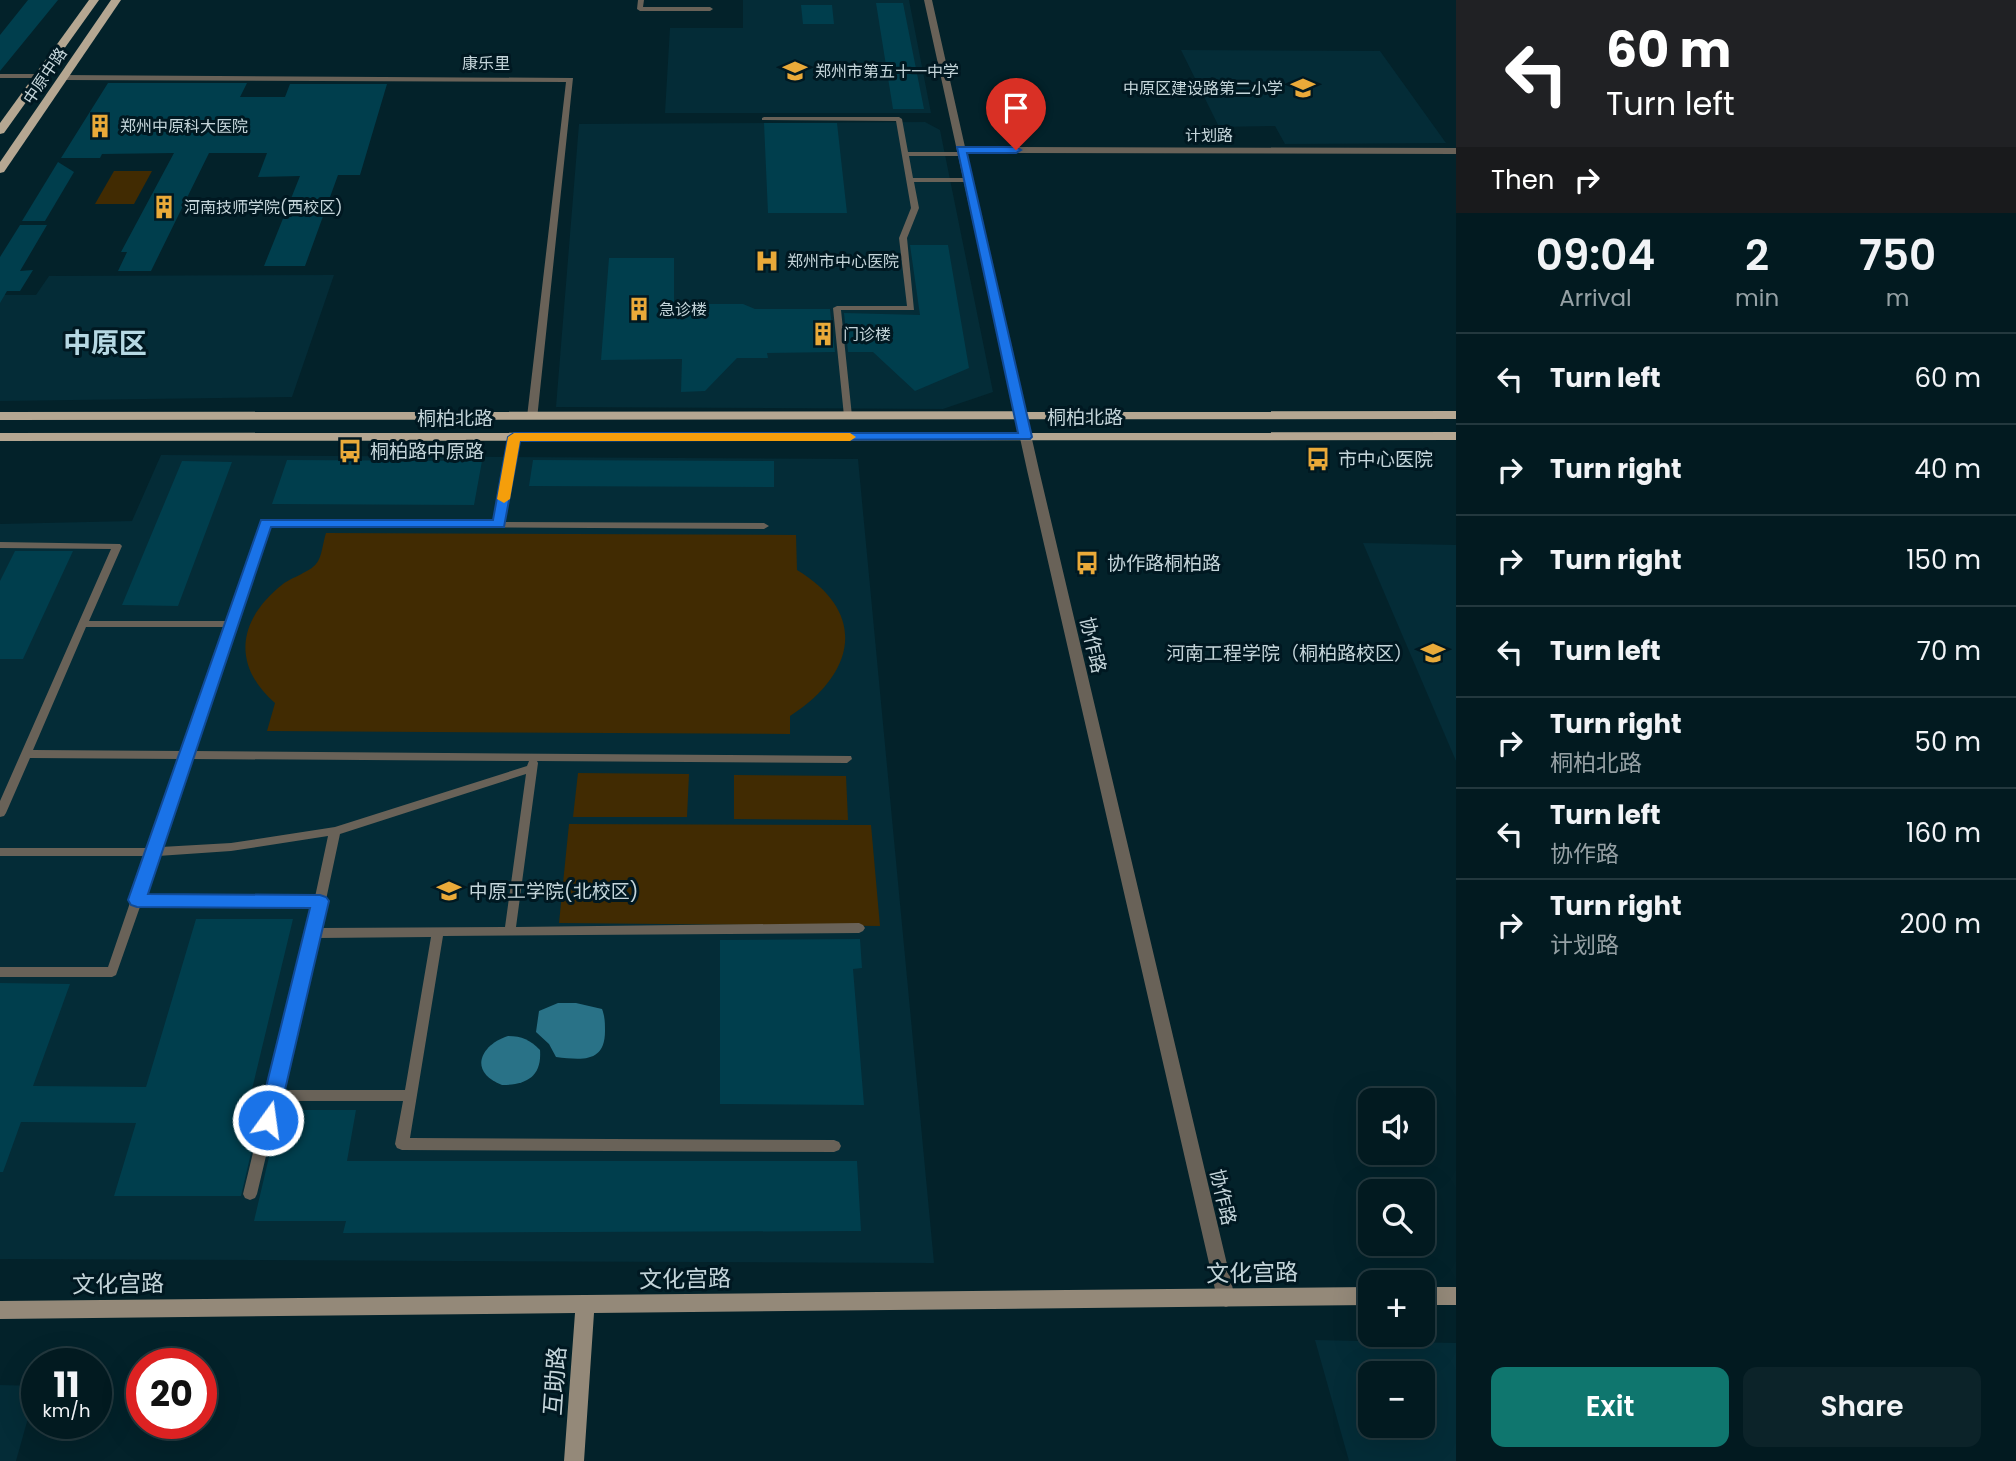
<!DOCTYPE html>
<html lang="en">
<head>
<meta charset="utf-8">
<style>
	body { margin:0; font-family:Poppins,"Noto Sans SC",sans-serif; background:#0c2329; color:#f1f3f6; height:100vh; display:flex; flex-direction:column; font-size:26px; white-space:nowrap }
	* { box-sizing:border-box; margin:0 }
	p { font-size:23px; color:#96a1a5 }
	.icon { flex:none; width:38px; height:38px; fill:none; stroke:currentColor; stroke-width:2; stroke-linecap:round; stroke-linejoin:round }
	.map { position:relative; flex:1; overflow:hidden }
	.drawer { display:flex; flex-direction:column; background:#021a20; width:560px }
	.drawer>* { flex:none }
	.banner { background:#202124; color:#fff; overflow:hidden }
	.fabs { position:absolute; left:1358px; top:1088px; display:grid; gap:14px }
	.fabs a { display:grid; place-items:center; width:77px; height:77px; border-radius:14px; background:#021a20; box-shadow:0 7px 28px #0002,0 0 0 2px #23383e; font-size:35px }
	.speed { position:absolute; left:21px; top:1348px; display:flex; gap:14px; font-size:35px; font-weight:700; text-align:center }
	.speed>* { display:grid; place-content:center; width:91px; height:91px; border-radius:50%; background:#021a20; box-shadow:0 7px 28px #0002,0 0 0 2px #23383e; line-height:1 }
	.speed small { font-size:18px; font-weight:400 }
	.speed .limit { border:10px solid #d22; background:#fff; color:#111 }
	.pin { position:absolute; display:grid; place-items:center; width:60px; height:60px; color:#fff; margin:-72px -30px; border-radius:50% 50% 50% 0; rotate:-45deg; box-shadow:0 0 7px #0007 }
	.pin .icon { rotate:45deg }
	.me { position:absolute; width:77px; margin:-38px; rotate:14deg; stroke-linejoin:round; filter:drop-shadow(0 0 5px #0008) }
	.turn { display:flex; align-items:center; gap:24px; height:147px; padding:0 35px; font-size:32px }
	.turn .icon { width:91px; height:91px; stroke-width:2.5 }
	.turn b { display:block; font-size:49px; line-height:60px }
	.then { display:flex; align-items:center; height:66px; padding:0 35px; background:#0003; gap:14px; font-size:26px }
	.eta { display:flex; justify-content:space-evenly; align-items:center; height:119px; text-align:center }
	.eta b { font-size:42px; font-weight:600; line-height:49px }
	.primary-button { display:flex; gap:14px; margin-top:auto; padding:14px 35px }
	.primary-button a { flex:1; height:80px; border-radius:14px; background:#0f766e; color:#fff; font-size:28px; font-weight:600; line-height:80px; text-align:center }
	.primary-button a+a { background:#0c2329; color:#f1f3f6 }
	ul { padding:0; list-style:none }
	li { display:flex; align-items:center; gap:21px; height:91px; padding:0 35px; border-top:2px solid #23383e }
	li div { flex:1 }
	li b { display:block; font-size:26px }
	li em { font-style:normal }
	main { display:flex; flex:1; min-height:0 }
	.map>svg:first-child { display:block }
</style>
</head>
<body>
<main>
<div class="map">
<svg width="1456" height="1461" viewBox="0 0 1456 1461">
	<rect width="100%" height="100%" fill="#03222a"/>
	<g fill="#042c37" fill-rule="evenodd">
		<path d="M743,0H909L931,113H665L670,28H743Z"/>
		<path d="M1181,50L1380,51L1446,143L1285,144L1275,126L1219,127Z"/>
		<path d="M925,122L940,130L993,392L943,409L556,407L579,124Z"/>
		<path d="M334,275L292,397L0,401V295H36L49,276Z"/>
		<path d="M161,455L858,459L934,1263L0,1259V524L132,521Z"/>
		<path d="M1363,543L1456,545V761Z"/>
		<path d="M1315,1340L1456,1343V1461H1349ZM1370,1374H1423V1426H1370Z"/>
		<path d="M0,1385L37,1386L16,1461H0Z"/>
	</g>
	<g fill="#412b02">
		<path d="M114,171H152L134,204H95Z"/>
		<path d="M326,533L796,535L797,570C870,614 854,675 790,716V734L267,731L275,703C231,665 238,619 283,584C291,578 311,571 316,564C322,558 323,541 326,533Z"/>
		<path d="M578,773L689,774L687,817H573Z"/>
		<path d="M734,775L846,776L848,820L734,819Z"/>
		<path d="M569,824L871,825L880,926L559,923Z"/>
	</g>
	<g fill="#297287">
		<path d="M558,1003H576L602,1009C605,1017 605,1023 605,1031C605,1063 582,1060 556,1057L549,1044L536,1032L539,1011Z"/>
		<path d="M508,1036C522,1036 530,1040 540,1050C542,1076 527,1085 502,1085C468,1072 480,1045 508,1036Z"/>
	</g>
	<g fill="#003e4d">
		<path d="M28,0H58L0,71V35Z"/>
		<path d="M876,3H903L924,109H893Z"/>
		<path d="M801,5H832L834,24H803Z"/>
		<path d="M108,83H247L240,97H285L290,84H387L360,175H338L305,266H264L300,176L258,177L267,153H209L151,271H118L127,252H121L174,153L102,154L100,158H61Z"/>
		<path d="M764,123H837L847,213H768Z"/>
		<path d="M58,162L74,172L45,221H22Z"/>
		<path d="M20,225H47L20,271L33,270L20,291H7L0,303V257Z"/>
		<path d="M910,245H948L969,368L915,391L873,352H848L844,313L920,315Z"/>
		<path d="M609,258H674V304H743L755,309H830L835,352L767,353L768,358H737L705,391L681,392L682,359L601,360Z"/>
		<path d="M287,460L482,461L474,505L272,504Z"/>
		<path d="M533,460L774,461V487L529,486Z"/>
		<path d="M182,461L232,462L178,606L122,605Z"/>
		<path d="M15,551H73L23,659H0V581Z"/>
		<path d="M196,919H293L247,1110H261L241,1196H114L136,1123L21,1122L3,1172H0V983L70,984L33,1086L146,1087Z"/>
		<path d="M860,939L862,968L853,969L864,1105L720,1104V940Z"/>
		<path d="M280,1110H356L347,1161H857L861,1231L343,1233L346,1221H254Z"/>
	</g>
	<g fill="none" stroke-linecap="round" stroke-linejoin="round">
		<g fill="#696258" fill-rule="evenodd">
			<path d="M638,0H644L643,7H710L713,9L710,11H640L637,9Z"/>
			<path d="M0,74H40L43,76L40,78H0Z"/>
			<path d="M764,117H899L902,119L908,152H962L965,154L962,156H909L913,178H968L971,180L968,182H914L919,208L907,238L914,310H841L852,416L851,418L848,419L844,416L833,308L837,306H907L899,238L911,208L896,121L762,120V118Z"/>
			<path d="M515,434L519,437L504,522L764,523L769,526L764,529L270,526L193,751L851,756L852,759L847,763L537,761L538,763L516,927L859,923L863,925L865,928L863,931L859,933L443,936L410,1138L834,1140L839,1142L841,1146L839,1150L834,1152L402,1150L397,1148L395,1144L403,1101H279L257,1194L255,1198L250,1200L245,1198L243,1194L313,905L141,904L116,975L112,977H0V967H108L146,856H0V848H149L180,759L30,758L6,813L4,816L0,817V801L111,549L0,548V542L120,544L122,546L89,621H228L263,521L495,522L511,437ZM86,627H225L183,751L33,750ZM191,759L529,761L527,766L335,827L231,843L161,847ZM526,774L505,927L320,928L340,834ZM328,836L315,897L144,896L158,856L231,851ZM431,937L405,1090H281L318,938Z"/>
		</g>
		<g fill="#696258" fill-rule="evenodd">
			<path d="M924,0H932L965,147L1456,148V154L967,153L1039,470L1235,1298L1233,1304L1226,1307L1219,1304L1217,1298L1027,470Z"/>
			<path d="M60,75L573,78L537,419H529L527,417L566,82L63,80L60,79Z"/>
		</g>
		<g fill="#948979" fill-rule="evenodd">
			<path d="M1370,1287V1305L594,1313L584,1461H564L575,1313L0,1319V1301Z"/>
			<rect x="1423" y="1287" width="33" height="18"/>
		</g>
		<g fill="#b5a792" fill-rule="evenodd">
			<path d="M89,0H99L4,133L0,134V123Z"/>
			<path d="M111,0H121L4,172L0,173V162Z"/>
			<path d="M1456,411V419L0,420V412Z"/>
			<path d="M1456,432V440L0,441V433Z"/>
		</g>
	</g>
	<path fill="#1a73e8" stroke="#114b97" stroke-width="2" d="M957,147H1016L1021,150L1016,153H967L1032,437L1030,439L520,441L504,527H271L148,894L320,895L326,897L329,901L278,1120L275,1126L268,1129L261,1126L258,1120L310,908L137,907L131,905L128,900L261,520H493L508,437L514,433H1018Z"/>
	<path fill="#f59e0b" d="M514,433H850L856,437L850,441H520L510,499L504,503L497,499L508,437Z"/>
	<defs>
		<g id="school-bare" transform="scale(1.89)"><path d="M0-5L7-2L0 1L-7-2ZM-4 1L0 2.5L4 1V4Q0 6-4 4Z" fill="#eaaa39" stroke="#001821" stroke-width="2.5" paint-order="stroke"/></g>
		<g id="building-bare" transform="scale(1.89)"><path d="M-4-6H4V6H1V3H-1V6H-4ZM-2.5-4.3h1.7v1.8h-1.7ZM.8-4.3h1.7v1.8H.8ZM-2.5-1h1.7V.8h-1.7ZM.8-1h1.7V.8H.8Z" fill="#eaaa39" stroke="#001821" stroke-width="2.5" paint-order="stroke"/></g>
		<g id="hospital-bare" transform="scale(1.89)"><path d="M-5-5h3v3.5h4V-5h3V5h-3V1.5h-4V5h-3Z" fill="#eaaa39" stroke="#001821" stroke-width="2.5" paint-order="stroke"/></g>
		<g id="bus-bare" transform="scale(1.89)"><path d="M-5-6H5V4H4V6H2V4H-2V6H-4V4H-5ZM-3.5-4V0h7V-4ZM-3.5 1.2v1.5H-2V1.2ZM2 1.2v1.5H3.5V1.2Z" fill="#eaaa39" stroke="#001821" stroke-width="2.5" paint-order="stroke"/></g>
		<g id="university-bare" transform="scale(1.89)"><path d="M0-5L7-2L0 1L-7-2ZM-4 1L0 2.5L4 1V4Q0 6-4 4Z" fill="#eaaa39" stroke="#001821" stroke-width="2.5" paint-order="stroke"/></g>
	</defs>
	<g fill-rule="evenodd">
		<use href="#school-bare" x="795" y="71"/>
		<use href="#school-bare" x="1303" y="88"/>
		<use href="#building-bare" x="100" y="126"/>
		<use href="#building-bare" x="164" y="207"/>
		<use href="#hospital-bare" x="767" y="261"/>
		<use href="#building-bare" x="639" y="309"/>
		<use href="#building-bare" x="823" y="334"/>
		<use href="#bus-bare" x="350" y="451"/>
		<use href="#bus-bare" x="1318" y="459"/>
		<use href="#bus-bare" x="1087" y="563"/>
		<use href="#university-bare" x="1433" y="653"/>
		<use href="#university-bare" x="449" y="891"/>
	</g>
	<g text-anchor="middle" dominant-baseline="central" stroke-width="6" stroke-linejoin="round" paint-order="stroke">
		<g font-size="16" fill="#c4d5da" stroke="#001821">
			<text x="486" y="63">康乐里</text>
			<text transform="translate(45 76) rotate(-56)">中原中路</text>
			<text x="1209" y="135">计划路</text>
		</g>
		<g font-size="16" fill="#c4d5da" stroke="#001821" text-anchor="start">
			<text x="815" y="71">郑州市第五十一中学</text>
			<text x="1283" y="88" text-anchor="end">中原区建设路第二小学</text>
			<text x="120" y="126">郑州中原科大医院</text>
			<text x="184" y="207">河南技师学院(西校区)</text>
			<text x="787" y="261">郑州市中心医院</text>
			<text x="659" y="309">急诊楼</text>
			<text x="843" y="334">门诊楼</text>
		</g>
		<g font-size="19" fill="#c4d5da" stroke="#001821">
			<text x="1085" y="417">桐柏北路</text>
			<text x="455" y="418">桐柏北路</text>
			<text transform="translate(1093 645) rotate(77)">协作路</text>
			<text transform="translate(1223 1197) rotate(77)">协作路</text>
		</g>
		<g font-size="19" fill="#c4d5da" stroke="#001821" text-anchor="start">
			<text x="370" y="451">桐柏路中原路</text>
			<text x="1338" y="459">市中心医院</text>
			<text x="1107" y="563">协作路桐柏路</text>
			<text x="1413" y="653" text-anchor="end">河南工程学院（桐柏路校区）</text>
			<text x="469" y="891">中原工学院(北校区)</text>
		</g>
		<g font-size="23" fill="#c4d5da" stroke="#001821">
			<text transform="translate(1252 1273) rotate(-1)">文化宫路</text>
			<text transform="translate(685 1279) rotate(-1)">文化宫路</text>
			<text transform="translate(118 1284) rotate(-1)">文化宫路</text>
			<text transform="translate(555 1381) rotate(-86)">互助路</text>
		</g>
		<g font-size="28" font-weight="bold" fill="#b6d8e3" stroke="#001821">
			<text x="105" y="343">中原区</text>
		</g>
	</g>
</svg>
<div class="fabs">
<a><svg class="icon" aria-label="sound" viewBox="0 0 24 24"><path d="M4 9h4l5-4v14l-5-4H4zM17 9q2 3 0 6"/></svg></a>
<a><svg class="icon" aria-label="search" viewBox="0 0 24 24"><circle cx="10" cy="10" r="6"/><path d="M15 15l6 6"/></svg></a>
<a>+</a>
<a>−</a>
</div>
<div class="speed"><div>11<small>km/h</small></div><div class="limit">20</div></div>
<div class="pin" style="left:1016px;top:150px;background:#d93025"><svg class="icon" aria-label="arrive" viewBox="0 0 24 24"><path d="M6 21V4h12l-3 4 3 4H6"/></svg></div>
<svg class="me" style="left:268px;top:1120px" viewBox="-20 -20 40 40"><circle r="17" fill="#1a73e8" stroke="#fff" stroke-width="3"/><path d="M0-11L8 9 0 5-8 9z" fill="#fff"/></svg>
</div>
<section class="drawer">
<div class="banner">
<div class="turn"><svg class="icon" aria-label="left" viewBox="0 0 24 24"><path d="M17 20v-9H6M10 6l-5 5 5 5"/></svg><div><b>60 m</b>Turn left</div></div>
<div class="then">Then<svg class="icon" aria-label="right" viewBox="0 0 24 24"><path d="M7 20v-9h11M14 6l5 5-5 5"/></svg></div>
</div>
<div class="eta">
<div><b>09:04</b><p>Arrival</p></div>
<div><b>2</b><p>min</p></div>
<div><b>750</b><p>m</p></div>
</div>
<ul>
<li><svg class="icon" aria-label="left" viewBox="0 0 24 24"><path d="M17 20v-9H6M10 6l-5 5 5 5"/></svg><div><b>Turn left</b></div><em>60 m</em></li>
<li><svg class="icon" aria-label="right" viewBox="0 0 24 24"><path d="M7 20v-9h11M14 6l5 5-5 5"/></svg><div><b>Turn right</b></div><em>40 m</em></li>
<li><svg class="icon" aria-label="right" viewBox="0 0 24 24"><path d="M7 20v-9h11M14 6l5 5-5 5"/></svg><div><b>Turn right</b></div><em>150 m</em></li>
<li><svg class="icon" aria-label="left" viewBox="0 0 24 24"><path d="M17 20v-9H6M10 6l-5 5 5 5"/></svg><div><b>Turn left</b></div><em>70 m</em></li>
<li><svg class="icon" aria-label="right" viewBox="0 0 24 24"><path d="M7 20v-9h11M14 6l5 5-5 5"/></svg><div><b>Turn right</b><p>桐柏北路</p></div><em>50 m</em></li>
<li><svg class="icon" aria-label="left" viewBox="0 0 24 24"><path d="M17 20v-9H6M10 6l-5 5 5 5"/></svg><div><b>Turn left</b><p>协作路</p></div><em>160 m</em></li>
<li><svg class="icon" aria-label="right" viewBox="0 0 24 24"><path d="M7 20v-9h11M14 6l5 5-5 5"/></svg><div><b>Turn right</b><p>计划路</p></div><em>200 m</em></li>
</ul>
<div class="primary-button"><a>Exit</a><a>Share</a></div>
</section>
</main>
</body>
</html>
